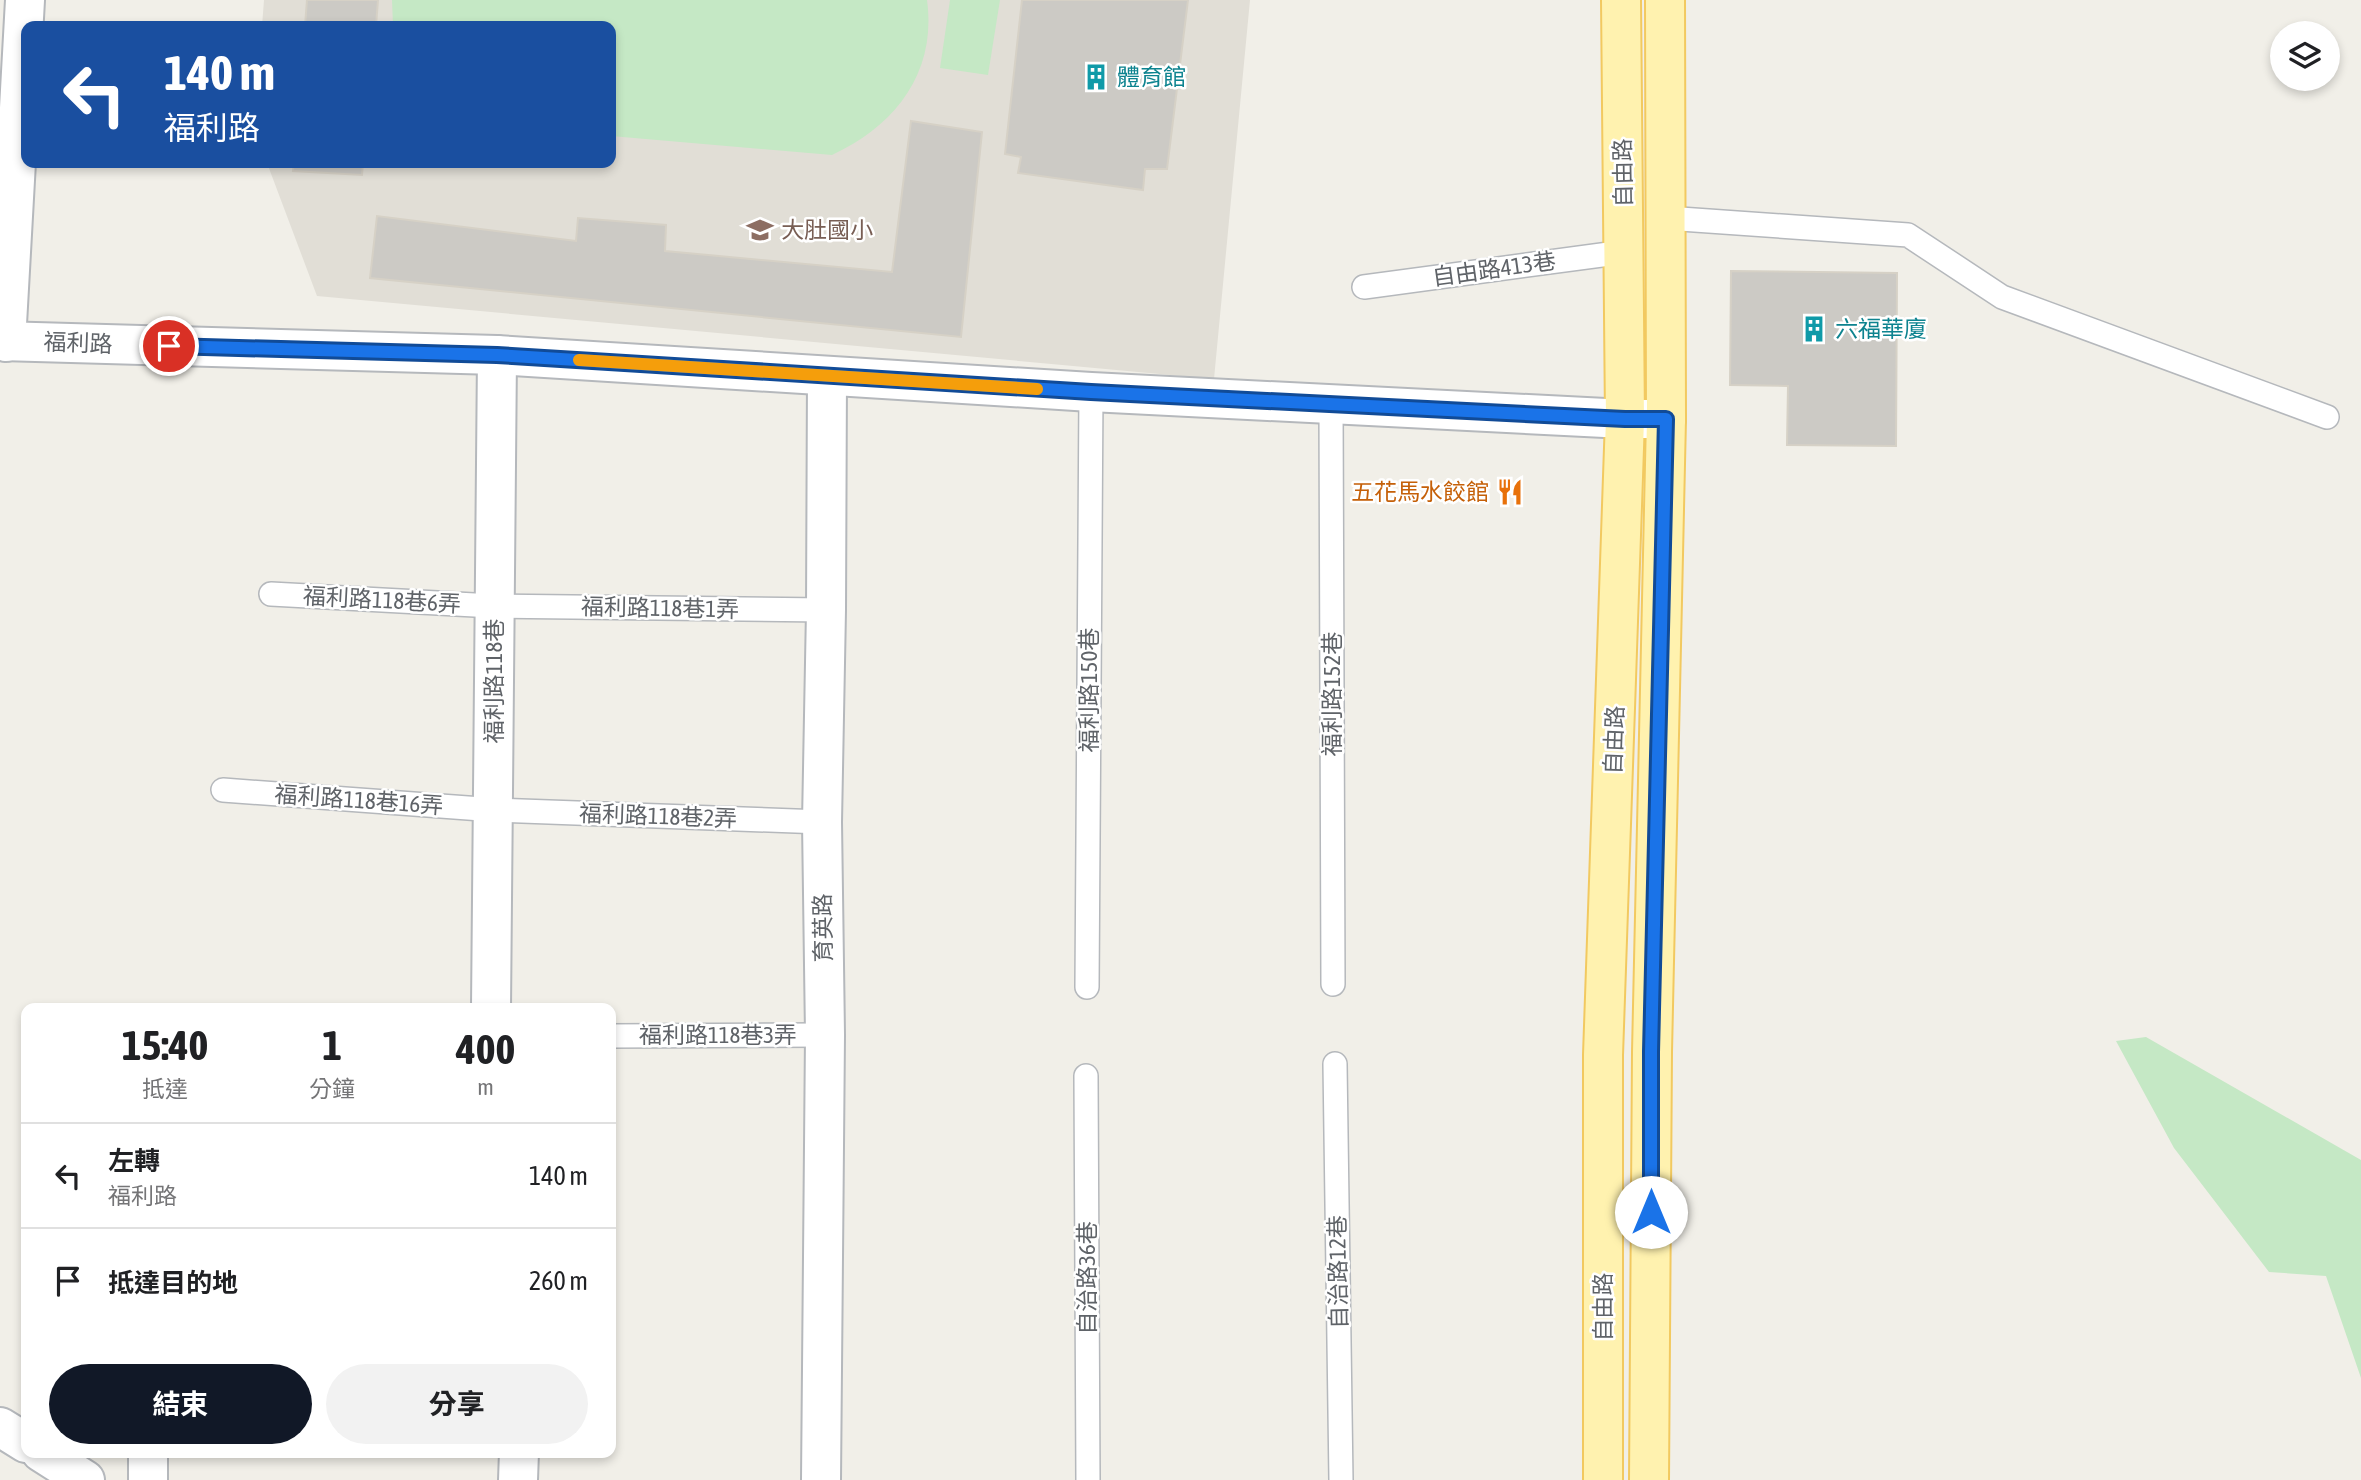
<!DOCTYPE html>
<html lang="zh-TW">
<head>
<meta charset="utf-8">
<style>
	body { margin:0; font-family:"Asap Condensed","Noto Sans TC",sans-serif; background:#f2f2f2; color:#202124; height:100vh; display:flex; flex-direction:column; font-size:26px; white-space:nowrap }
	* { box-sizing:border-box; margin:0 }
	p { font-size:23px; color:#757577 }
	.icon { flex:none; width:38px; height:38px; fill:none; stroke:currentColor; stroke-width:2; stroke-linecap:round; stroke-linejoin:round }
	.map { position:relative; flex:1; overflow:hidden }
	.panel { position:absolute; left:21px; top:1003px; width:595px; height:455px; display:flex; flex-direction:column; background:#fff; border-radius:14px; box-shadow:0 4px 10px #0003 }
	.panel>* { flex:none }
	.top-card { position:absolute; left:21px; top:21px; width:595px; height:147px; border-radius:14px; box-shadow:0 4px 10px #0003; background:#1a4fa0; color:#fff; overflow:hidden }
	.fabs { position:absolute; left:2270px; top:21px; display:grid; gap:14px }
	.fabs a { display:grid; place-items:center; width:70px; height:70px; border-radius:50%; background:#fff; box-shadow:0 4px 10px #0003; font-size:35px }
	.pin { position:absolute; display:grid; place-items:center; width:60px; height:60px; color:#fff; margin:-30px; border:4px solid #fff; border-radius:50%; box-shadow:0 2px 7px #0007 }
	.me { position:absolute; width:77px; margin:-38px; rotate:0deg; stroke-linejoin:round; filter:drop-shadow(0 0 5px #0008) }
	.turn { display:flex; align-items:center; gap:24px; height:147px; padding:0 28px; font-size:32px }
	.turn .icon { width:91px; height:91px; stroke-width:2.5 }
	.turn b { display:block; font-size:49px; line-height:60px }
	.eta { display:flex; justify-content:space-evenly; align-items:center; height:119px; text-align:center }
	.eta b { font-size:42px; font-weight:700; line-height:49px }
	.button { display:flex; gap:14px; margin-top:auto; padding:14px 28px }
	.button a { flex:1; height:80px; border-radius:42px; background:#111827; color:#fff; font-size:28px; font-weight:700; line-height:80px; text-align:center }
	.button a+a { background:#f2f2f2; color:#202124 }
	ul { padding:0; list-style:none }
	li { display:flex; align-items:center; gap:21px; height:105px; padding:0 28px; border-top:2px solid #e0e0e0 }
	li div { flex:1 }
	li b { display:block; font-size:26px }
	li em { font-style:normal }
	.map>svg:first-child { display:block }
</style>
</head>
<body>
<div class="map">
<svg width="2361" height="1480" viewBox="0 0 2361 1480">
	<rect width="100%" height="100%" fill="#f1efe8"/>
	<path fill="#e1ded6" d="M264,0H1250L1214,379L317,296L267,163H611V26H262Z"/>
	<g fill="#c5e8c5">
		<path d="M392,0H927C937,73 895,126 832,155L611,136V26H393Z"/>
		<path d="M950,0H1000L988,75L940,68Z"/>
		<path d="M2146,1037L2361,1160V1378L2326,1276L2269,1272L2174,1148L2116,1041Z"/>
	</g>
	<g fill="#cccac5" stroke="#d6d1c6" stroke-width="2">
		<path d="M307,0H378L376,26H305Z"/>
		<path d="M1022,0H1188L1167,169H1145L1143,190L1018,173L1021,157L1005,154Z"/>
		<path d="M911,121L982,132L961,337L370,278L377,216L576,241L578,218L666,225L665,251L892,272Z"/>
		<path d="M294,163H363L362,175L293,171Z"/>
		<path d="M1731,271L1897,273L1896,446L1787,445L1788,386L1730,385Z"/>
	</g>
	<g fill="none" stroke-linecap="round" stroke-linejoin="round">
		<g stroke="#b5b8bc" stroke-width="26">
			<g id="service">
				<path d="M1666,218L1908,235L2002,297L2327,417"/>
				<path d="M1364,287L1624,252"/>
				<path d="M1331,403L1333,984"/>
				<path d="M271,594L493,606L826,610"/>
				<path d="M223,790L495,810L822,822"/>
				<path d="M1087,987L1091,392"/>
				<path d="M611,1036L825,1035"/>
				<path d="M1335,1064L1341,1480"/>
				<path d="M1086,1076L1088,1480"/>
			</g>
		</g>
		<g stroke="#b5b8bc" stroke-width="42">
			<g id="minor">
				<path d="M0,341L497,355L1091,392L1625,419H1666"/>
				<path d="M6,342L25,0"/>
				<path d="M491,1008C495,790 494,572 497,355"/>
				<path d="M0,1427L26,1443"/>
				<path d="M41,1452L85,1480"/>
				<path d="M148,1480V1452"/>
				<path d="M518,1480L519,1452"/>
				<path d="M821,1480L825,1035L822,822L826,610L827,376"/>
			</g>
		</g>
		<g stroke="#f2c960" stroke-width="42">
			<g id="primary">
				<path d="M1603,1480V1055L1625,419L1621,0"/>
				<path d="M1649,1480L1652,1052L1666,419L1665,0"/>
			</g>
		</g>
		<use href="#service" stroke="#fff" stroke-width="23"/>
		<use href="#minor" stroke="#fff" stroke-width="38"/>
		<use href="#primary" stroke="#fff2af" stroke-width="38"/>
	</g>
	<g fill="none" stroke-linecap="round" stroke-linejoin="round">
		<g stroke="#114b97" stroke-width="18">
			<path id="route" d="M169,346L497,355L1091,392L1625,419H1666L1651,1052V1212"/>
		</g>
		<use href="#route" stroke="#1a73e8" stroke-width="12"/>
		<path stroke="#f59e0b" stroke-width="12" d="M579,360L1037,389"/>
	</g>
	<defs>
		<g id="building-bare" transform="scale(2.1)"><path d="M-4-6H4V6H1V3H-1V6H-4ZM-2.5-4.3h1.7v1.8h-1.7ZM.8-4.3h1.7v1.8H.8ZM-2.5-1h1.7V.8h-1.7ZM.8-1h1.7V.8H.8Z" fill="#0f9aa8" stroke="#fff" stroke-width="2.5" paint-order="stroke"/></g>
		<g id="school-bare" transform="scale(2.1)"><path d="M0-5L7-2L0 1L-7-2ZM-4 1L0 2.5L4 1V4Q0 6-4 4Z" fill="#8d6e63" stroke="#fff" stroke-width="2.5" paint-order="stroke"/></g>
		<g id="restaurant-bare" transform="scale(2.1)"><path d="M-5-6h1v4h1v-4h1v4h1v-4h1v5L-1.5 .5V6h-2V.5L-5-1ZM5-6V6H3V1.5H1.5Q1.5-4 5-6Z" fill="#e8710a" stroke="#fff" stroke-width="2.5" paint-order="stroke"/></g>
	</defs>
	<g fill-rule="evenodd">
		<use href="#building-bare" x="1096" y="77"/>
		<use href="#school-bare" x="760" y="230"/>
		<use href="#building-bare" x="1814" y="329"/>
		<use href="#restaurant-bare" x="1510" y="492"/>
	</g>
	<g text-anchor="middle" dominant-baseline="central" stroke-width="5" stroke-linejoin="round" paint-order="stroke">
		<g font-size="23" fill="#0d838f" stroke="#fff" text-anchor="start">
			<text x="1117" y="77">體育館</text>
			<text x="1835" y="329">六福華廈</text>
		</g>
		<g font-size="23" fill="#5f6368" stroke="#fff">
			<text transform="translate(1623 173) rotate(-91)">自由路</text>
			<text transform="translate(1494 269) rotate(-8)">自由路413巷</text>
			<text transform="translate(78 343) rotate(2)">福利路</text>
			<text transform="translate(382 600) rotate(3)">福利路118巷6弄</text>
			<text transform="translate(660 608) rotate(1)">福利路118巷1弄</text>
			<text transform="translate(494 681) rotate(-90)">福利路118巷</text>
			<text transform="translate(1089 690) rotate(-90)">福利路150巷</text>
			<text transform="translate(1332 694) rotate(-90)">福利路152巷</text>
			<text transform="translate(1614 740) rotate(-88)">自由路</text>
			<text transform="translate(359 800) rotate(4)">福利路118巷16弄</text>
			<text transform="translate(658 816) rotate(2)">福利路118巷2弄</text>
			<text transform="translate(823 928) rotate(-91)">育英路</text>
			<text x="718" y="1035">福利路118巷3弄</text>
			<text transform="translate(1338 1272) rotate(-91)">自治路12巷</text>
			<text transform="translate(1087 1278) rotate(-90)">自治路36巷</text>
			<text transform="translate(1603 1307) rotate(-90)">自由路</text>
		</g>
		<g font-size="23" fill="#785e54" stroke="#fff" text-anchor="start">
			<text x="781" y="230">大肚國小</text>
		</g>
		<g font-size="23" fill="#c56008" stroke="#fff" text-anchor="end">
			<text x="1489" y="492">五花馬水餃館</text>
		</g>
	</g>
</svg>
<div class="fabs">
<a><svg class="icon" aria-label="layers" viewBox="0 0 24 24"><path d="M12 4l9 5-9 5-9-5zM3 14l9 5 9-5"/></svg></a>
</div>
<div class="pin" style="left:169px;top:346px;background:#d93025"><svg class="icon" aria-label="arrive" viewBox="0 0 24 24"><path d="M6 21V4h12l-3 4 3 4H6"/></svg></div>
<svg class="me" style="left:1651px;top:1212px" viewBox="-20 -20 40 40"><circle r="19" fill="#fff"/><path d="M0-13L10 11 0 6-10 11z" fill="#1a73e8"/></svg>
<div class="top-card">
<div class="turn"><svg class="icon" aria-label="left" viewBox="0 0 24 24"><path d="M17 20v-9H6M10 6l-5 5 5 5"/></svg><div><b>140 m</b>福利路</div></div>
</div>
<section class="panel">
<div class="eta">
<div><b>15:40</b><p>抵達</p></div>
<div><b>1</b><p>分鐘</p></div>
<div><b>400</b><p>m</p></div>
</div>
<ul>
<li><svg class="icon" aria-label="left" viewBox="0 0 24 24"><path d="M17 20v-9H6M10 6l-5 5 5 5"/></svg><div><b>左轉</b><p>福利路</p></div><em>140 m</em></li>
<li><svg class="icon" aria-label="arrive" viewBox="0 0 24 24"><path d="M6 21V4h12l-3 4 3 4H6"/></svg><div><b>抵達目的地</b></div><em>260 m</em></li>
</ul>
<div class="button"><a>結束</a><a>分享</a></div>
</section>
</div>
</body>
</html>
